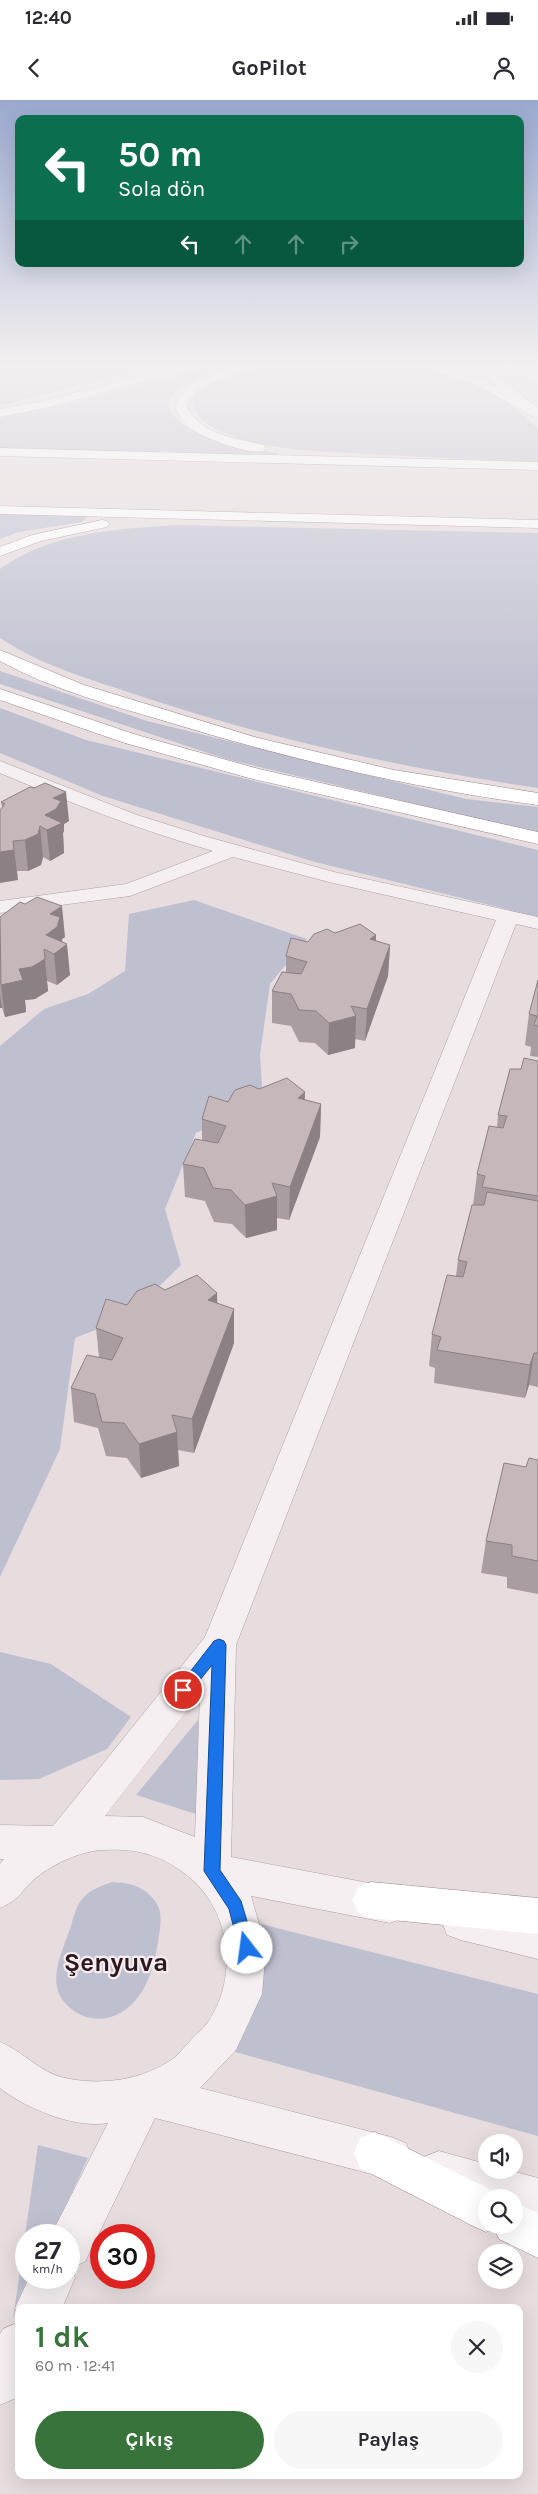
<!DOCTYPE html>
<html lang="tr">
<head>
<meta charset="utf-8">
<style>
	body { margin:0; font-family:Karla,sans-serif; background:#f7f7f7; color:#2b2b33; height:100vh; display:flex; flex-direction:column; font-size:19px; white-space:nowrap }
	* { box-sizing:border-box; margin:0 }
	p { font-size:16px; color:#7c7c81 }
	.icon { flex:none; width:28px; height:28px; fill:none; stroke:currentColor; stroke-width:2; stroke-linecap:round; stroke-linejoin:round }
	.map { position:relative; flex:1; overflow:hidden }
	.sheet { position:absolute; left:15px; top:2204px; width:508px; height:175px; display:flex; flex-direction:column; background:#fff; border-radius:10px; box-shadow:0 5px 20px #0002 }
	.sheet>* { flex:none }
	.top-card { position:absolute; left:15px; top:15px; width:509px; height:152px; border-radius:10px; box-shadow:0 5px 20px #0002; background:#0b6e4f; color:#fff; overflow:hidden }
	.tools { position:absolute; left:478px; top:2034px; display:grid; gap:10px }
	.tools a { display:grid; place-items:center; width:45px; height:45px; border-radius:50%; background:#fff; box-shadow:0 5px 20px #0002; font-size:25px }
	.speed { position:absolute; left:15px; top:2124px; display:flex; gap:10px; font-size:25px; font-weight:700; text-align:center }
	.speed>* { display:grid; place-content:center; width:65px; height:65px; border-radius:50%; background:#fff; box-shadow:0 5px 20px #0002; line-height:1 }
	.speed small { font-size:12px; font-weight:400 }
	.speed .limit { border:8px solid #d22; background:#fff; color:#111 }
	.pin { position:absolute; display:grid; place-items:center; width:42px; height:42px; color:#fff; margin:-21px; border:2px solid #fff; border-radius:50%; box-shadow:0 1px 5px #0007 }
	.me { position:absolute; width:55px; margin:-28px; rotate:345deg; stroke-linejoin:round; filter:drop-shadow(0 0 4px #0008) }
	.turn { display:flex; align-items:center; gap:18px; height:105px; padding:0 20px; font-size:22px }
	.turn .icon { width:65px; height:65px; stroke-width:2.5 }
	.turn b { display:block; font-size:35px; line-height:42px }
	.lanes { display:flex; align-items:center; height:48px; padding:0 20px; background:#0003; justify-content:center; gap:25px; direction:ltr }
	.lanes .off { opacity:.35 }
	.round { display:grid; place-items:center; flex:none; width:52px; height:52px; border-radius:26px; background:#f7f7f7 }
	.head { display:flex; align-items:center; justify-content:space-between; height:85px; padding:0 20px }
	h1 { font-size:30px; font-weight:700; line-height:38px; color:#37733a }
	.action { display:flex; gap:10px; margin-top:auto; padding:10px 20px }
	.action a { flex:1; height:58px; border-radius:30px; background:#37733a; color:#fff; font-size:20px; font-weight:700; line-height:58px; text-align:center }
	.action a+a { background:#f7f7f7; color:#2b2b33 }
	.status { display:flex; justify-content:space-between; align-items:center; height:35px; padding:0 25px; background:#fff; direction:ltr }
	.status svg { height:14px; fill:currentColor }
	header { display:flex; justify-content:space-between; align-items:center; height:65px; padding:0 20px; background:#fff; font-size:22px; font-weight:700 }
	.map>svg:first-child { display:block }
</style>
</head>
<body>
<div class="status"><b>12:40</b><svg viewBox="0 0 49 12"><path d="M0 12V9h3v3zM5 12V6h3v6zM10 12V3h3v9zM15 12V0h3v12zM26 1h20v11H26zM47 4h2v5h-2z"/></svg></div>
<header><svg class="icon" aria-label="back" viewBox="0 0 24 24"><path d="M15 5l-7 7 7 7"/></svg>GoPilot<svg class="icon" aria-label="person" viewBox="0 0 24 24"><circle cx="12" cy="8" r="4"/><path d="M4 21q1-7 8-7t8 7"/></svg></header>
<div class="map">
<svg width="538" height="2394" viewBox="0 0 538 2394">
	<rect width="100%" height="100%" fill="#e7dddf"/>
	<g fill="#bec0d0">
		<path d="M0,268H143L0,306Z"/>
		<path d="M202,268H231C208,275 178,279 168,303C173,337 250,349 278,353L276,358L0,350V317L73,303Z"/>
		<path d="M257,268L432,269L465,279L486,289L508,303L538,328V362C481,360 424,357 367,354C321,351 256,351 215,328C202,322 195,314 192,300C203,279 236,274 257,268Z"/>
		<path d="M0,412L88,416L82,422L19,432L0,439Z"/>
		<path d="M177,425L538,433V688C403,668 269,639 140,596C92,580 42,566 0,538V469C51,432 117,429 177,425Z"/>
		<path d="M0,571L147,621L466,699L538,707V733L226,659L0,584Z"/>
		<path d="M0,608L86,640L538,750V817L315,762L103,696L0,653Z"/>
		<path d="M194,800L307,839L270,884L260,955L263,1002L196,1033L165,1109L181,1165L128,1217L75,1238L60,1349L0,1477V946L44,909L88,894L125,871L129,814Z"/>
		<path d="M0,1552L51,1564L131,1617L107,1649L39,1679L0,1680Z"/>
		<path d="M198,1620L199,1715L136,1695Z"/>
		<path d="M112,1782C130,1783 144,1786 155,1801C164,1813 160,1828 158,1842C153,1873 143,1906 111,1917C101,1920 90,1919 81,1915C42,1894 58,1862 70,1829C73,1820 76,1805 83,1798C91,1789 101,1786 112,1782Z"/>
		<path d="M249,1821L538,1894V2036L217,1947Z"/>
		<path d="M38,2045L88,2058L52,2135H26V2178H32L13,2219Z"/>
	</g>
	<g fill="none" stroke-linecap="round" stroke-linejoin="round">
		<g stroke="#ad9fa2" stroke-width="1">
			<g id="minor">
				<path d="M0,661L137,715L204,736L334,772L538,817V829L516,824L236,1545L231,1757L390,1787L404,1792L409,1805L404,1818L390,1823L251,1796L266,1848L262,1894L236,1950L200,1988L391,2037L406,2043L412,2058L406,2073L391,2079L155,2018L85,2162L71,2167L75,2178L62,2208H19V2216L15,2208L29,2178H69V2135H51L108,2023C75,2029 25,2008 0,1988V1942C23,1951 40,1973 65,1978C102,1986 144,1980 174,1958C180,1953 185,1946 190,1941C195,1935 203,1929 208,1922C240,1875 230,1806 184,1773C159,1754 135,1748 103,1750C81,1751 55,1763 37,1777C22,1789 20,1800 0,1808V1764L4,1759H0V1725L53,1726L205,1537L496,820L333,783L233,757L130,796L0,813V801L126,784L213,751C140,730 70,703 0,673ZM200,1594L195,1737L143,1717L105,1716Z"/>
				<path d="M461,1804L538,1821V1859L461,1840L447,1835L442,1822L447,1809Z"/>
				<path d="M439,2051L486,2064V2070H508L538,2078V2122L514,2115V2098H486V2107L424,2087L418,2072L424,2057Z"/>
				<path d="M19,2222V2294L16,2298L0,2305V2234L3,2229Z"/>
			</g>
		</g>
		<g stroke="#9d858b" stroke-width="1">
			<g id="trunk">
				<path d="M475,268H487L538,308V318L534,317Z"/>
				<path d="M511,268H524L538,278V286Z"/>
				<path d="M371,1782L538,1798V1834L371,1818L358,1813L352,1800L358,1787Z"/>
				<path d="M375,2032L501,2095L503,2098H486V2125H514V2102L538,2113V2158L499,2139L494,2128L486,2132L471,2125L360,2068L354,2053L360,2038Z"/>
			</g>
		</g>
		<g stroke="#9d858b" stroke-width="1">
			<g id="motorway">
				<path d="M169,268H188L187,270L45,308L0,317V309L44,301Z"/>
				<path d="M231,268H250L201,287L190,298L187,307C201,336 237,338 264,345L266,348L264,351C248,355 201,338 188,326C182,321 179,314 175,307C183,282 207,274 231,268Z"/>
				<path d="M426,268C468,268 502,290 538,310V319L473,283Z"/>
				<path d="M0,348L538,362V370L0,356Z"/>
				<path d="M0,406L538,420V428L0,414Z"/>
				<path d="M102,420L107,421L109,424L107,427L41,441L0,456V447L32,435Z"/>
				<path d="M0,550L84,585L258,638L394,670L538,693V705C412,688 289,659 168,622C111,605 53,590 0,561Z"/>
				<path d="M0,589L137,635L259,669L538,732V744L249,678L125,643L0,600Z"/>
			</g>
		</g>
		<use href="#minor" fill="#f5eff1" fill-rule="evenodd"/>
		<use href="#trunk" fill="#fff" fill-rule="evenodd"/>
		<use href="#motorway" fill="#fff" fill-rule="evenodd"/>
	</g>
	<g fill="#aa9da1">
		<path d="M1,702L69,721L64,724V731L63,733L64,753L50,761L43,757L41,765L28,771H17L18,780Z"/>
		<path d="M0,817L65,837L62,839V842L70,875L57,885L47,881L48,891L35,899L25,900L26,912L5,917L2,908H0Z"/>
		<path d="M335,833L390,845L388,876L365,941L355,939V948L328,955L315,943L299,942L291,926L272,923V891L286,872V856L308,842Z"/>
		<path d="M538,880V957L530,956L531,947L525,945L529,914Z"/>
		<path d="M538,961V1287L529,1285L525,1298L434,1283L435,1268L429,1266L432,1234L456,1176L458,1160L473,1105L477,1074L497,1027L498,1015L521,969Z"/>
		<path d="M259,989L321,1004L320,1037L289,1120L277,1118V1130L246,1138L232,1124L214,1122L205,1101L185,1097L183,1064L202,1040V1019L228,1002Z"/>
		<path d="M165,1190L217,1204L234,1209V1243L194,1353L178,1350L179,1366L141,1378L127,1358L106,1356L98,1328L74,1322L71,1288L99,1257L96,1228L127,1205Z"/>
		<path d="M538,1360V1494L507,1488V1477L481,1473L486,1441L526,1367Z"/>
	</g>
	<g fill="#8b8083">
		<path d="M66,692L69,721L64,724V731L63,733L64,753L50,761L45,715L53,698Z"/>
		<path d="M40,726L43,757L41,765L28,771L25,740Z"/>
		<path d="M13,741L18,780L0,783V752Z"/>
		<path d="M62,806L65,837L62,839L63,847L67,844L70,875L57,885L54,854L46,835L50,814Z"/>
		<path d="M376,835L375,867L370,839Z"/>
		<path d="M390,845L388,876L365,941L367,909Z"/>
		<path d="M44,849L48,891L35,899L25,900L26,912L5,917L1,885L19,869Z"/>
		<path d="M0,895L2,908H0Z"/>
		<path d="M356,916L355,948L328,955L329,923Z"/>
		<path d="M305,992L304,1025L298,998Z"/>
		<path d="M321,1004L320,1037L289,1120L290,1087Z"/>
		<path d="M277,1096V1130L246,1138L245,1105Z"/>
		<path d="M217,1193L218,1227L208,1200Z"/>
		<path d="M234,1209V1243L194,1353L192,1319Z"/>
		<path d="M534,1253L529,1285L525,1298L530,1265Z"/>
		<path d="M177,1332L179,1366L141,1378L139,1344Z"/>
	</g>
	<g fill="#c6b7bb" stroke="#8b8083">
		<path d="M45,683L66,692L53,698L61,701L56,709L45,715L62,723L47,730L40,726L38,734L25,740L13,741L14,750L0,752V710L5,704L1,702L30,687L34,688Z"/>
		<path d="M37,797L62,806L50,814L60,817L57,827L46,835L67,844L54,854L44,849L45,859L32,867L19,869L23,880L1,885L0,817L20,802L25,804Z"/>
		<path d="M360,824L376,835L370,839L390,845L367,909L351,906L356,916L329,923L316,911L299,910L291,894L272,891L282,872L301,874L307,862L286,856L291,838L308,842L314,834L327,829L335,833Z"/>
		<path d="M538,880V926L534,925L537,916L529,914Z"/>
		<path d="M524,958L538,961V1096L482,1087L485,1076L477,1074L489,1026L503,1028L507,1016L498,1015L510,969H521Z"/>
		<path d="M287,978L305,992L298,998L321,1004L290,1087L272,1083L277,1096L245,1105L231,1090L213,1088L204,1068L183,1064L195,1039L218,1043L226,1026L202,1019L209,996L228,1002L235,990L250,985L259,989Z"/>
		<path d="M487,1092L538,1101V1253H534L530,1265L437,1250L441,1237L432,1234L447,1175L463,1177L467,1162L458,1160L472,1105H484Z"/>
		<path d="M197,1175L217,1193L208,1200L234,1209L192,1319L172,1315L177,1332L139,1344L124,1323L102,1322L95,1294L71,1288L87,1255L112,1260L123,1238L96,1228L106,1199L127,1205L137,1191L155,1184L165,1190Z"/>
		<path d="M529,1358L538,1360V1461L512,1456V1445L486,1441L504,1363L526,1367Z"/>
	</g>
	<linearGradient id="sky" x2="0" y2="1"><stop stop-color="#9aa9cf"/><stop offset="0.44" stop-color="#f4f0f1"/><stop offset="1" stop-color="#f4f0f1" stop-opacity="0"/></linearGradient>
	<rect width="538" height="603" fill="url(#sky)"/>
	<path fill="#1a73e8" stroke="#114b97" d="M219,1539L224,1541L226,1545L220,1770L241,1801L255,1848L252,1854L247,1856L241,1854L239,1848L229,1809L204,1771L212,1565L188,1595L183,1596L178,1595L176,1590L214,1541Z"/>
	<g text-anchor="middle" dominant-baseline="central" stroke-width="4.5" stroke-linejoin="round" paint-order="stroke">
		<g font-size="26" font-weight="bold" fill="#2d191d" stroke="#f4ecef">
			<text x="116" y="1862">Şenyuva</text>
		</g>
	</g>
</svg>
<div class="tools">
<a><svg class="icon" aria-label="sound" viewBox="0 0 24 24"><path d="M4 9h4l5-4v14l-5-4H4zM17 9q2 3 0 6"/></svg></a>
<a><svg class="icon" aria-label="search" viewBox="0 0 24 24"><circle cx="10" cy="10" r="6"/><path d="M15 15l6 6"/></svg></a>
<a><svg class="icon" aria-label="layers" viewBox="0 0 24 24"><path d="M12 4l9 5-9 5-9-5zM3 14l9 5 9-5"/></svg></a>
</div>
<div class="speed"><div>27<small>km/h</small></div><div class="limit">30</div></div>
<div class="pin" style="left:183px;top:1590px;background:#d93025"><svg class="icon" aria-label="arrive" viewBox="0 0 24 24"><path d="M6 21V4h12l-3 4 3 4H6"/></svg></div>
<svg class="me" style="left:247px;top:1848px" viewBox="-20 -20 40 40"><circle r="19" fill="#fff"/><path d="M0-13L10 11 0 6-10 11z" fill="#1a73e8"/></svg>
<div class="top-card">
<div class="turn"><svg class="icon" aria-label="left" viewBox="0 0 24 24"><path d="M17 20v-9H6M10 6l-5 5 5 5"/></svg><div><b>50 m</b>Sola dön</div></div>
<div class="lanes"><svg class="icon" aria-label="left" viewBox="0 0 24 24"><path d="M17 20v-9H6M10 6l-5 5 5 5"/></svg><svg class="icon off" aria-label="ahead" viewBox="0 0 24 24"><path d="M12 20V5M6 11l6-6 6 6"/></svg><svg class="icon off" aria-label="ahead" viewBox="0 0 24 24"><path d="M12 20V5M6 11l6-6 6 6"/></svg><svg class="icon off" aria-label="right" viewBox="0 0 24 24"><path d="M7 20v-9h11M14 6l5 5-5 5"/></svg></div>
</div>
<section class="sheet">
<div class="head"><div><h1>1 dk</h1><p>60 m · 12:41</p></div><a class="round"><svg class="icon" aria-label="close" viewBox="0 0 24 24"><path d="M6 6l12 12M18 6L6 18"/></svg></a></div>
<div class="action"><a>Çıkış</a><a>Paylaş</a></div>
</section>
</div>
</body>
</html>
